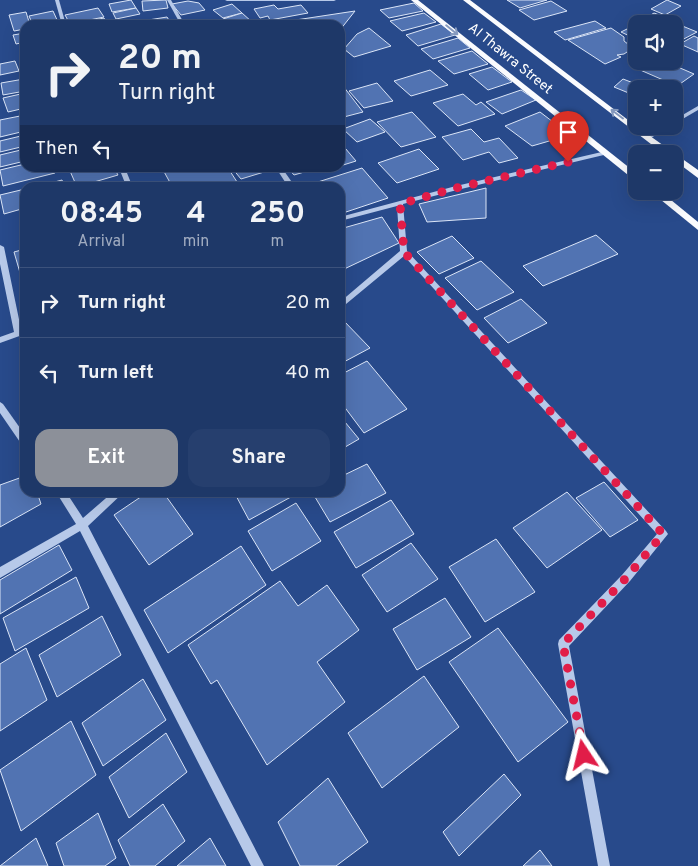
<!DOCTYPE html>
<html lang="en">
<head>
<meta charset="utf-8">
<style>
	body { margin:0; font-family:Overpass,sans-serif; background:#263f6e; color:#f1f3f6; height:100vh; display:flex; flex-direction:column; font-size:19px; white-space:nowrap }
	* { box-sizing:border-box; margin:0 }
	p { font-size:16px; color:#a1acc0 }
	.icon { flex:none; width:28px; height:28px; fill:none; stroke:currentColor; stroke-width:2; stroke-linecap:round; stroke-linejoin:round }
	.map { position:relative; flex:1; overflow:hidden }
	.sheet { position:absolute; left:20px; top:182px; width:325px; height:315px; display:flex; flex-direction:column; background:#1e3868; border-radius:15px; box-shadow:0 5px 20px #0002,0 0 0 1px #3c527c }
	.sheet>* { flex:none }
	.guide { position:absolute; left:20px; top:20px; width:325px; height:152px; border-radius:15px; box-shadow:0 5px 20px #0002,0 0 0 1px #3c527c; background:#1e3868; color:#f1f3f6; overflow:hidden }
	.buttons { position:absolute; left:628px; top:15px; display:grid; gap:10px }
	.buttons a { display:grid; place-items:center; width:55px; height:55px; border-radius:10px; background:#1e3868; box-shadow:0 5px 20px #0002,0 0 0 1px #3c527c; font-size:25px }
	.pin { position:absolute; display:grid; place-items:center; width:42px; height:42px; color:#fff; margin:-51px -21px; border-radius:50% 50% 50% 0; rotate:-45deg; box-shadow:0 0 5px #0007 }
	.pin .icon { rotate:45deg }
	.me { position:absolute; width:55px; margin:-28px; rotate:350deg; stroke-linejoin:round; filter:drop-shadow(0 0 4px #0008) }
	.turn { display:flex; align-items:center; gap:18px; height:105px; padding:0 15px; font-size:22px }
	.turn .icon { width:65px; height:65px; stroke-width:2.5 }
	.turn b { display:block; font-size:35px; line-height:42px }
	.then { display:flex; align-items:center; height:48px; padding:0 15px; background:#0003; gap:10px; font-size:19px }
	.eta { display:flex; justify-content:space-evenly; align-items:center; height:85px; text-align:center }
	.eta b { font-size:30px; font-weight:700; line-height:35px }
	.button { display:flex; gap:10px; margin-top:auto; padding:10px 15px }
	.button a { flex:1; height:58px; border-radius:15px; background:#8c9099; color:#fff; font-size:20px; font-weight:700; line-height:58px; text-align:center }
	.button a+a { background:#263f6e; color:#f1f3f6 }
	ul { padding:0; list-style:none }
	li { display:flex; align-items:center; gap:15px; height:70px; padding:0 15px; border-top:1px solid #3c527c }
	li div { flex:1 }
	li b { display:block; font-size:19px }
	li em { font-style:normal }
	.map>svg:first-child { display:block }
</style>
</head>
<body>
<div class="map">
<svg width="698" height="866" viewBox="0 0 698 866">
	<rect width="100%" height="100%" fill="#284a8b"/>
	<g fill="#5173b2" stroke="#dbe5f7">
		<path d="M131,0L136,8L112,12L109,4Z"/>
		<path d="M166,0L168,8L143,11L142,1Z"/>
		<path d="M507,0H547L520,8Z"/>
		<path d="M667,0L681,6L665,15L651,9Z"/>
		<path d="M188,1L199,3L205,10L181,15L172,4Z"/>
		<path d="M551,1L567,11L534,20L519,10Z"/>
		<path d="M414,3L423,11L389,18L380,10Z"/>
		<path d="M232,4L242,13L223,18L213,10Z"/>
		<path d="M274,5L278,9L301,5L308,13L270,20L268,16L260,18L254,9Z"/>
		<path d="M98,8L104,17L70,24L65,15Z"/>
		<path d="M136,8L140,14L116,19L113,13Z"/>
		<path d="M53,11L58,22L33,25L29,16Z"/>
		<path d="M355,11L340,30V25H291L289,21Z"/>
		<path d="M26,12L30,25H25V29L14,31L9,15Z"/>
		<path d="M242,13L252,22L243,25H230L223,19Z"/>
		<path d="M424,13L436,22L402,31L390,21Z"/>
		<path d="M654,13L675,21L671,24H636Z"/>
		<path d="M167,17L172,25H144L142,21Z"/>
		<path d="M104,18L108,25H71Z"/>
		<path d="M595,21L606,28L565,40L554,32Z"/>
		<path d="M441,24L455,35L418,46L406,35Z"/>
		<path d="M680,25L697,32L678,42L674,40V28Z"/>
		<path d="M631,27L636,30V39L621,32Z"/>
		<path d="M369,28L391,46L354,57L344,49L357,34Z"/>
		<path d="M611,28L624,37V41L633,48L624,54L617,55L621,57L605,64L568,40Z"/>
		<path d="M25,33V42L16,44L13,35Z"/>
		<path d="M694,36L698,38V52L680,44Z"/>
		<path d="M458,38L470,48L433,59L421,49Z"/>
		<path d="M472,51L488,64L454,74L438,61Z"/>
		<path d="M15,61L19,71L0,75V64Z"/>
		<path d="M638,61H664L694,74L677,86L631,66Z"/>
		<path d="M492,67L512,82L488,90L469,74Z"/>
		<path d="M430,70L448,85L411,96L394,81Z"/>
		<path d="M24,79L25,91L3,95L1,83Z"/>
		<path d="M623,79L649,89H636V96L614,87Z"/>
		<path d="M340,82L363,112L340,118Z"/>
		<path d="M377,83L393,101L364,108L349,91Z"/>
		<path d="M521,90L536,100L502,114L486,102Z"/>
		<path d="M25,93V108L8,112L3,98Z"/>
		<path d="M463,94L476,105L481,102L495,114L458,126L433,103Z"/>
		<path d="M412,112L436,137L401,147L377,122Z"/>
		<path d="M540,112L570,135L532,146L505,126Z"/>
		<path d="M25,115V131L0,137V120Z"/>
		<path d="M370,119L385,132L357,142L343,129Z"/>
		<path d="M471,129L484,142L499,138L518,158L499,163L489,152L463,160L442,137Z"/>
		<path d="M25,135V146L0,152V141Z"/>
		<path d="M340,142L356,161L340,166Z"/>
		<path d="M25,149V161L0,167V155Z"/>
		<path d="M419,149L439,169L397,183L378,163Z"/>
		<path d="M25,164V168H53L55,173L3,186L0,170Z"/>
		<path d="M81,168H114L118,175L77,187L70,171Z"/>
		<path d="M162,168H228L239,185L229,188H173Z"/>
		<path d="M232,168H273L274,169L241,179Z"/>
		<path d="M288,168H318L294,175Z"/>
		<path d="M362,168L388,198L340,214V188L302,187Z"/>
		<path d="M62,180L65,188H32Z"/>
		<path d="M486,188V218L427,222L419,204Z"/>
		<path d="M25,189V208L4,214L0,195Z"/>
		<path d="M382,217L399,243L340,271V229Z"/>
		<path d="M596,235L618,254L543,286L523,266Z"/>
		<path d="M452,236L474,258L439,274L417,252Z"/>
		<path d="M25,249V282L23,283L14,252Z"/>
		<path d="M481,261L514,292L477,310L445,278Z"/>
		<path d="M521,299L547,323L508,343L484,318Z"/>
		<path d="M343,320L370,348L340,364V322Z"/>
		<path d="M367,361L407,409L364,433L340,401V375Z"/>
		<path d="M340,416L359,439L340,450Z"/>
		<path d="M367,464L386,493L330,522L312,492H340V477Z"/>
		<path d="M25,476V492H37L41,504L0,527V485Z"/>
		<path d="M604,482L638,520L610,537L576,498Z"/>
		<path d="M148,492H163L193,534L149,565L114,515Z"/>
		<path d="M234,492H300L249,520Z"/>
		<path d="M567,492L602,530L547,568L513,528Z"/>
		<path d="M391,500L414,534L356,568L334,532Z"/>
		<path d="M296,503L321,541L272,571L248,531Z"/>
		<path d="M496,539L535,592L485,622L449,567Z"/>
		<path d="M411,543L438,579L387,612L362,575Z"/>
		<path d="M59,545L72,570L0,614V580Z"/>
		<path d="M241,546L266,585L168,653L144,610Z"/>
		<path d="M76,577L89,608L15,651L3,618Z"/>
		<path d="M280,581L298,606L327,585L359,630L317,662L345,702L267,765L217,680L211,684L188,645Z"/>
		<path d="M445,598L471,637L417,670L393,629Z"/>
		<path d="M102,616L121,655L57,697L39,655Z"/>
		<path d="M498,628L568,722L518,762L449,662Z"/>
		<path d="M26,648L47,700L0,731V664Z"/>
		<path d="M424,676L459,727L382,788L348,733Z"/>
		<path d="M143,679L166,720L103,766L82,723Z"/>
		<path d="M71,721L96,775L21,831L0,770Z"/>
		<path d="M166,733L187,772L129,818L109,777Z"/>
		<path d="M504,774L521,795L459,856L443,832Z"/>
		<path d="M328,778L368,842L336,866H300L278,822Z"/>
		<path d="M163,804L185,841L155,866H130L118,840Z"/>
		<path d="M98,813L116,858L105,866H64L56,843Z"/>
		<path d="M36,838L48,866H0Z"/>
		<path d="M210,838L226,866H177Z"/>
		<path d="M540,850L552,866H523Z"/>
	</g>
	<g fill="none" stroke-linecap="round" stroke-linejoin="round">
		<g fill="#b7c9e9" fill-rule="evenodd">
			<path d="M55,0H59L66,25H62Z"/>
			<path d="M167,0H171L185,25H181Z"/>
			<path d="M225,0H336L334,1H227Z"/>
			<path d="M698,106V110L674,124V120Z"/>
			<path d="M662,126H670L651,138H647V136Z"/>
			<path d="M606,151L608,152V154L457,190L403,204L407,251L666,531L668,534L630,581L569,646L610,866H598L558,644L559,640L622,575L657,534L404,256L340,309V302L400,251L397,206L340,221V217L456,186Z"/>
			<path d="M119,168H125L133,188H127Z"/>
			<path d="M276,168H282L296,188H289Z"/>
			<path d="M0,245L4,247L21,329L25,328V334L0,343V337L14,332L0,264Z"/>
			<path d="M0,402L3,404L25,435V446L22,445L0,413Z"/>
			<path d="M56,492H66L83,518L113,492H124L88,526L264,866H251L80,531L0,578V567L76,524Z"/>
		</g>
		<g fill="#fafbfe" fill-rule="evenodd">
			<path d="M411,0H418L636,173V180L633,179Z"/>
			<path d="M463,0H470L636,126L698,170V178L674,160V154H664Z"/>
			<path d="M650,191H660L698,222V230Z"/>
		</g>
	</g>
	<defs><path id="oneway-shaft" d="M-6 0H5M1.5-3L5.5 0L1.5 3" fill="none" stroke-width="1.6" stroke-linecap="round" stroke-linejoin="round" transform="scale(1.25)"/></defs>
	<g stroke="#869abf">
		<use href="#oneway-shaft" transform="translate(452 30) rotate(39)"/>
		<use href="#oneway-shaft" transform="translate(617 114) rotate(-143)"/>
	</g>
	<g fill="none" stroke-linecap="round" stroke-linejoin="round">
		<path stroke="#e11d48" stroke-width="9" stroke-dasharray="0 16.2" d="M568,162L456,188L400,204L404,252L663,534L626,578L563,644L584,755"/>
	</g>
	<g text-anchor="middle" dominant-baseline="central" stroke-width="4" stroke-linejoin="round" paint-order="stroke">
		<g font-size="14" fill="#fff" stroke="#284a8b">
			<text transform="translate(510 59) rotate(39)">Al Thawra Street</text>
		</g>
	</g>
</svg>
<div class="buttons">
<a><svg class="icon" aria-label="sound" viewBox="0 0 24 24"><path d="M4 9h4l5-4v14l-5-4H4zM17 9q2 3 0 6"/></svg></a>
<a>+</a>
<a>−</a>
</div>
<div class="pin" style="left:568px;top:162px;background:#d93025"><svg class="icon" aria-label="arrive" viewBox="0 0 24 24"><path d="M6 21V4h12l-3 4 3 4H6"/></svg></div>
<svg class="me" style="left:584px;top:755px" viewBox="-20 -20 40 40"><path d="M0-17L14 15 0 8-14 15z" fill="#e11d48" stroke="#fff" stroke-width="4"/></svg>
<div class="guide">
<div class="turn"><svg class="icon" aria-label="right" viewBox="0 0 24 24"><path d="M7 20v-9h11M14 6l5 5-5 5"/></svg><div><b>20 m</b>Turn right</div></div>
<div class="then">Then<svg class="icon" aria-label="left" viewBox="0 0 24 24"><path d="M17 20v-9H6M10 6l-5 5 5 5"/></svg></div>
</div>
<section class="sheet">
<div class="eta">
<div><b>08:45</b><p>Arrival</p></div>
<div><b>4</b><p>min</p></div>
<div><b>250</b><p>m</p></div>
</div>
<ul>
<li><svg class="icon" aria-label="right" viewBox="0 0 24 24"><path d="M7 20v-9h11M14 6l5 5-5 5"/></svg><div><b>Turn right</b></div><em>20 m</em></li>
<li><svg class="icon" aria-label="left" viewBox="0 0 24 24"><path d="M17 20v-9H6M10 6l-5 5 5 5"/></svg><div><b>Turn left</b></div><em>40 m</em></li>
</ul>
<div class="button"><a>Exit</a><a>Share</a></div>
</section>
</div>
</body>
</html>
